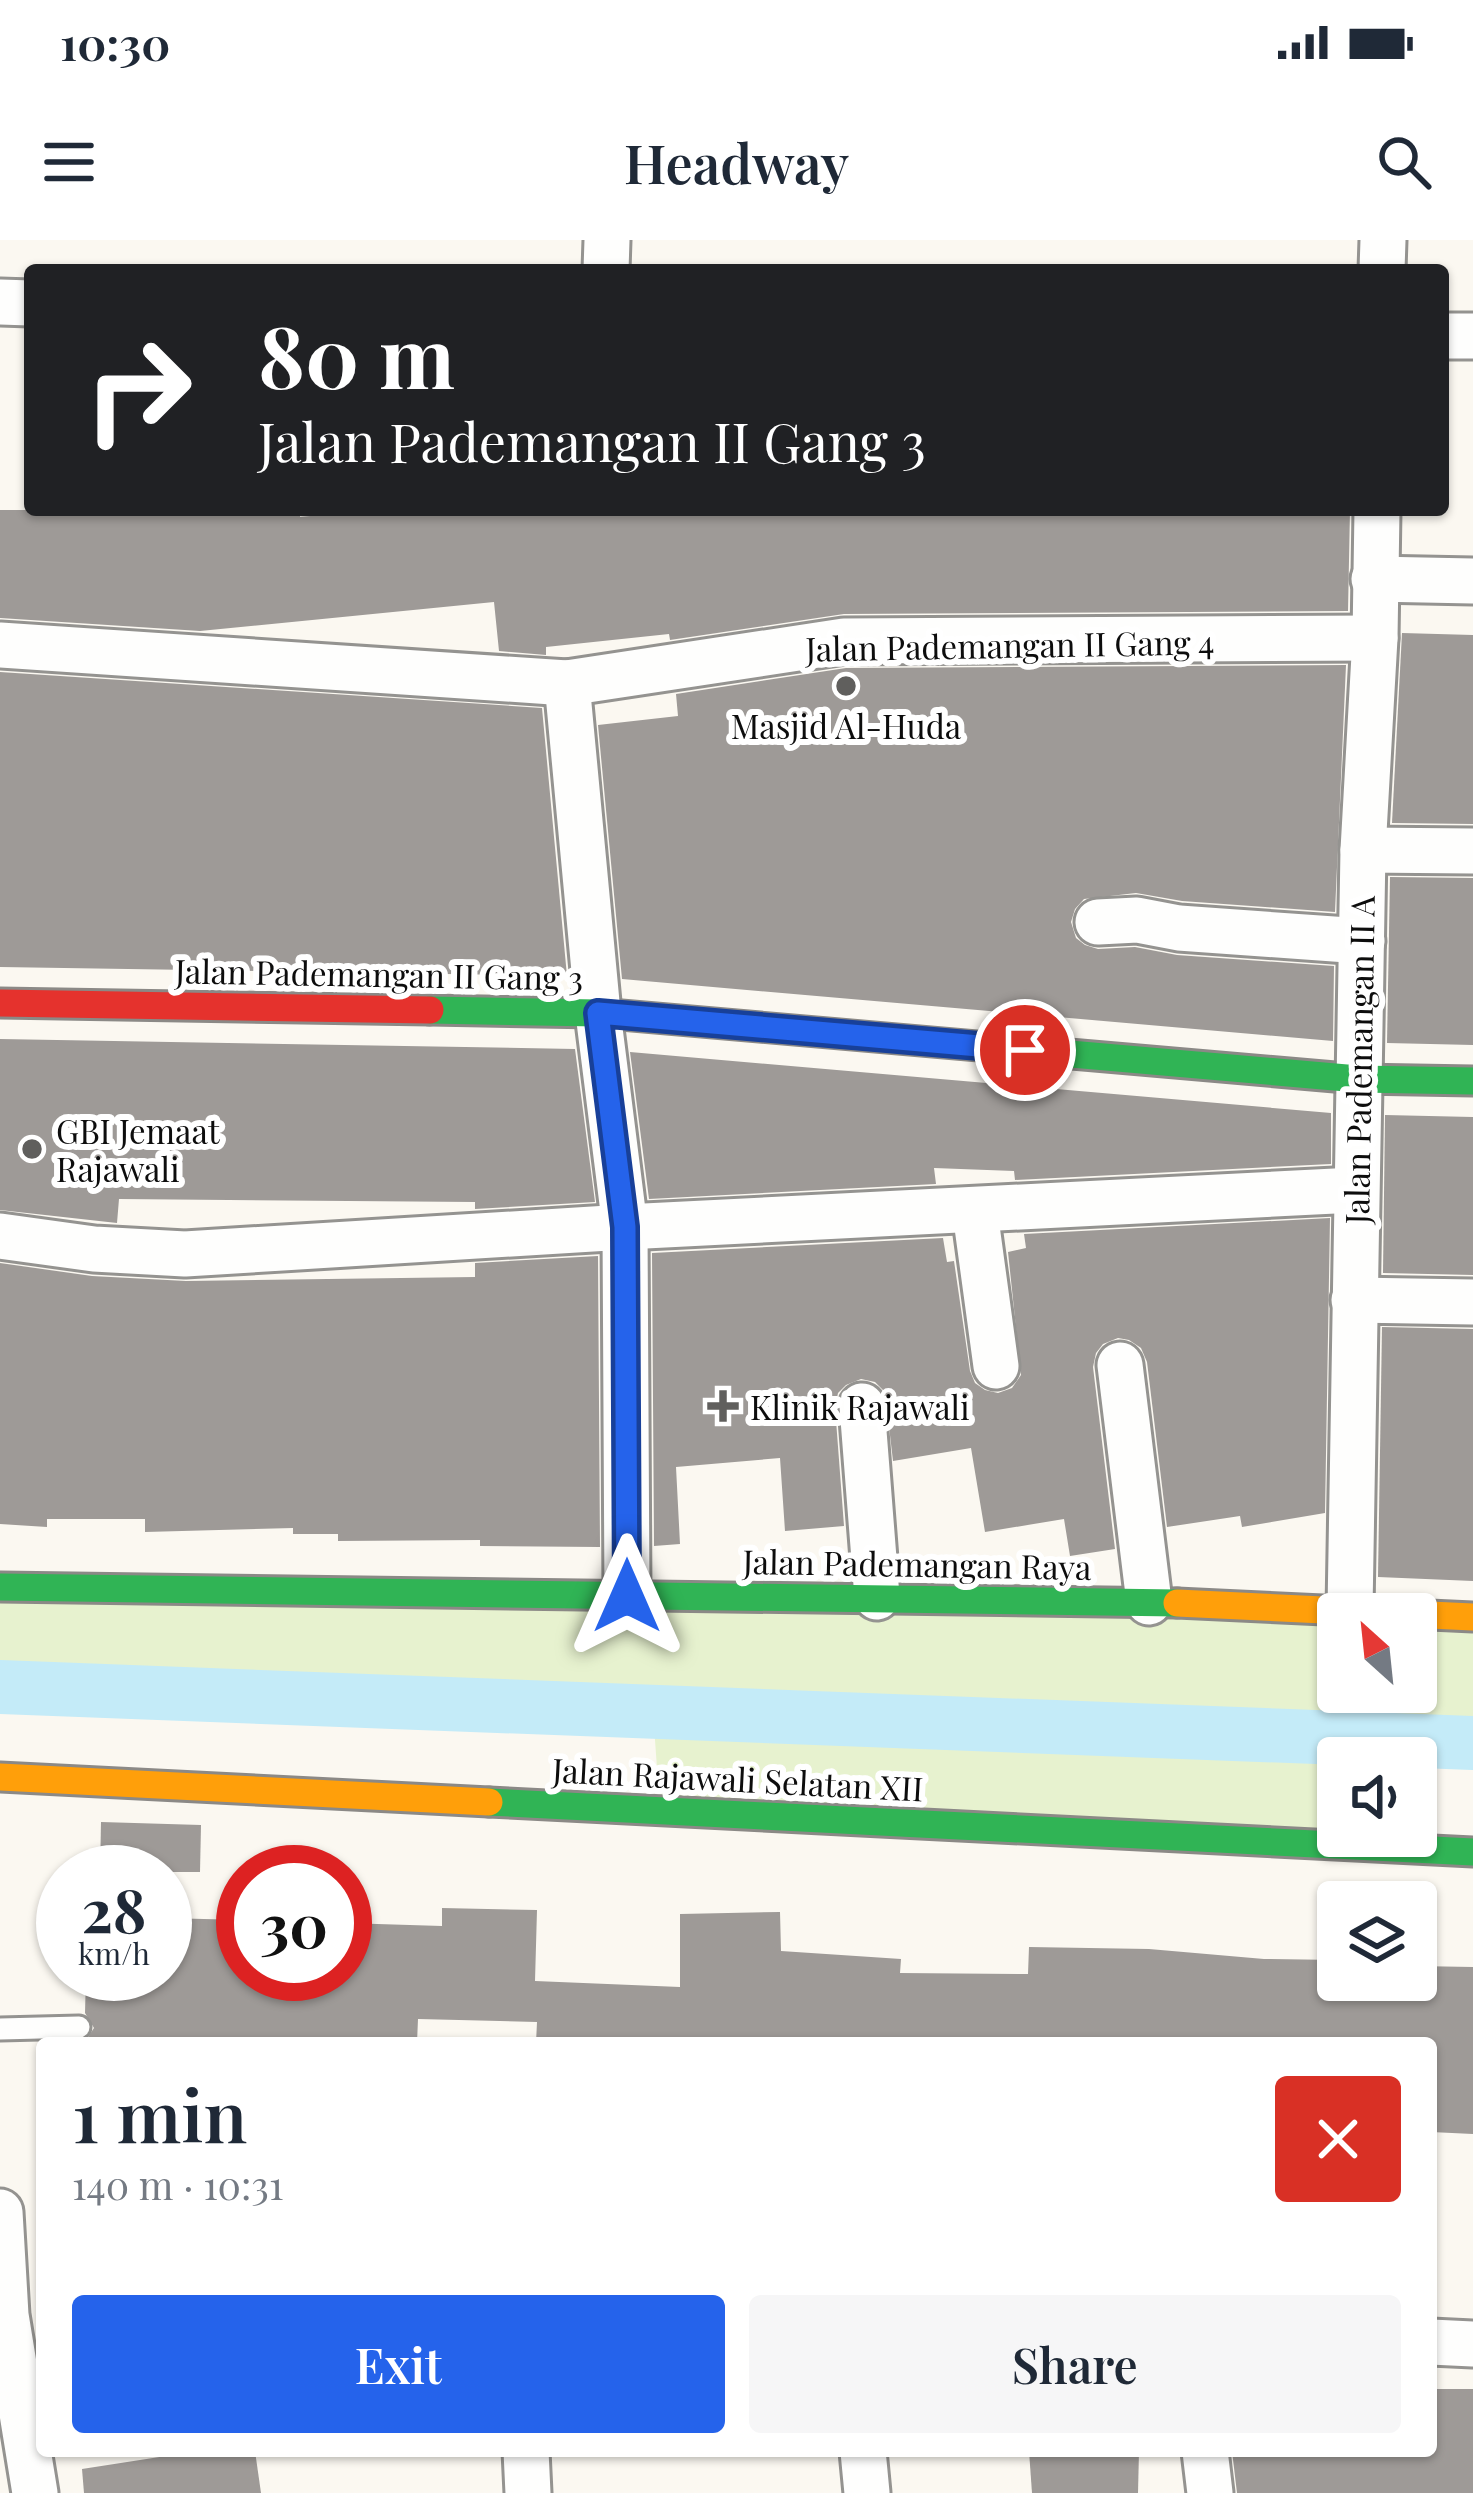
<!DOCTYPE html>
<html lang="en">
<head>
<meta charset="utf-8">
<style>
	body { margin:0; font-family:"Playfair Display",serif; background:#f6f6f7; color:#1f2937; height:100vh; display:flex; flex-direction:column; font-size:45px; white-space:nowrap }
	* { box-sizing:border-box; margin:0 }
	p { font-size:39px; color:#747a83 }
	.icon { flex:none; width:66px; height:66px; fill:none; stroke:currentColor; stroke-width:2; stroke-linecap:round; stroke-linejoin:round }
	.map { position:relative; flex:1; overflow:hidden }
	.details { position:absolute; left:36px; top:1797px; width:1401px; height:420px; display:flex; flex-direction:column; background:#fff; border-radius:12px; box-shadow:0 3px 9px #0004 }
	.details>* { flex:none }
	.guide { position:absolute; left:24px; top:24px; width:1425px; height:252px; border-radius:12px; box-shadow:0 3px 9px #0004; background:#202124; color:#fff; overflow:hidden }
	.needle { width:78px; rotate:333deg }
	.fabs { position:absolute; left:1317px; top:1353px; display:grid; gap:24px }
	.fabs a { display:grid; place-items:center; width:120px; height:120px; border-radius:12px; background:#fff; box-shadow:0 3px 9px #0004; font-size:60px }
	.speed { position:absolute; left:36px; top:1605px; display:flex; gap:24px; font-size:60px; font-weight:700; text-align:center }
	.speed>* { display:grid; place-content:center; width:156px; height:156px; border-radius:50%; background:#fff; box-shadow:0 3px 9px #0004; line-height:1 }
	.speed small { font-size:30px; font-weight:400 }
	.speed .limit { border:18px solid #d22; background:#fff; color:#111 }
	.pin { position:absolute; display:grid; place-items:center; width:102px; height:102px; color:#fff; margin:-51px; border:6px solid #fff; border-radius:50%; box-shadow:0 3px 12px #0007 }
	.me { position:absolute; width:132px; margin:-66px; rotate:0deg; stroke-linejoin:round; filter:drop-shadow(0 0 9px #0008) }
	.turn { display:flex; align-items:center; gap:42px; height:252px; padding:0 36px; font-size:54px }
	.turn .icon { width:156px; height:156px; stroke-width:2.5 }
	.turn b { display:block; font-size:84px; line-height:102px }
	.round { display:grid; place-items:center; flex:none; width:126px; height:126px; border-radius:12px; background:#f6f6f7 }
	.overview { display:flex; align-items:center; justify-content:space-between; height:204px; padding:0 36px }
	h1 { font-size:72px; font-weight:600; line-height:90px }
	.primary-button { display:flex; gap:24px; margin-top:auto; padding:24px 36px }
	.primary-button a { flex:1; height:138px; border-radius:12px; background:#2563eb; color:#fff; font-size:48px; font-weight:600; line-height:138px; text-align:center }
	.primary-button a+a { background:#f6f6f7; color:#1f2937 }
	.status { display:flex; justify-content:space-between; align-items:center; height:84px; padding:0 60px; background:#fff; direction:ltr }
	.status svg { height:33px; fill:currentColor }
	header { display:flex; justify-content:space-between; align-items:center; height:156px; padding:0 36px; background:#fff; font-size:54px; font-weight:600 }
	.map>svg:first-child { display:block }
</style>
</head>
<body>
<div class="status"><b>10:30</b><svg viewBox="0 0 49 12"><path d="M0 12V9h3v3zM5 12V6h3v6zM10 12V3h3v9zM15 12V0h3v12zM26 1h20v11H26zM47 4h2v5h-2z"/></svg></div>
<header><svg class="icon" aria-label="menu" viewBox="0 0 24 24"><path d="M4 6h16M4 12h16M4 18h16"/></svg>Headway<svg class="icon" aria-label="search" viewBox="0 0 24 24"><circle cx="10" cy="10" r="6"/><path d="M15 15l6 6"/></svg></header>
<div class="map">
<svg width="1473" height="2253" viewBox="0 0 1473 2253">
	<rect width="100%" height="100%" fill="#fbf8f1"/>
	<path fill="#e7f2cf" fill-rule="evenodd" d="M0,1348L696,1356L1473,1375V1503L1324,1498L1318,1604L660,1570L653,1472L0,1447ZM1338,1374H1416V1452H1338Z"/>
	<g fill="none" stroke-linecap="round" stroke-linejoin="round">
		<path stroke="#c4ebf8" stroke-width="54" d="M0,1447L1473,1503"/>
	</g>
	<g fill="#9e9a97">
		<path d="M0,270H300V277L371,270H1350L1348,371L844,374L670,400L669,394L546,407V415L499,411L494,362L200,391L0,378Z"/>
		<path d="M1402,393L1473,395V584L1392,583Z"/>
		<path d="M1346,425L1335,672L1182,661L1136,653L1084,659L1075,669L1071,682L1076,698L1085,705L1098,709L1135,707L1177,715L1334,726L1333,801L622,739L598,485L678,476L676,454L846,428Z"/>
		<path d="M0,432L542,468L567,736L0,727Z"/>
		<path d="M1390,637L1473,638V805L1387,803Z"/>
		<path d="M0,799L575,809L595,962L475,969V962L119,959L117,983L0,970Z"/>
		<path d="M630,812L1331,873V924L1015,940L1014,931L934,928L936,944L649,959Z"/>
		<path d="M1385,875L1473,877V1035L1383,1033Z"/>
		<path d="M1330,978L1325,1273L1242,1287L1240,1276L1167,1287L1147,1122L1141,1108L1129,1100L1118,1098L1103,1104L1096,1113L1093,1127L1115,1309L1070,1316L1064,1279L985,1292L971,1208L893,1221L885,1152L875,1142L861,1139L846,1145L838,1153L835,1167L844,1286L785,1291L780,1218L676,1227L680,1304L654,1306L652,1013L943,998L947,1022L954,1021L970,1131L975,1143L985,1150L998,1153L1012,1148L1021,1135L1008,1012L1026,1008L1024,994Z"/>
		<path d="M598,1016L600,1307L480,1306V1300L338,1301V1294H293V1288L145,1292V1279H47V1287L0,1284V1023L92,1036L186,1041L475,1037V1023Z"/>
		<path d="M1382,1087L1473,1089V1341L1378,1337Z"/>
		<path d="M101,1582L201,1585L200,1632H100Z"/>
		<path d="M442,1668L537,1670L535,1741L680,1747V1674L780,1672L781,1711L901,1719L900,1733L1028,1734L1029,1707L1149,1709L1264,1719L1338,1720V1740H1416V1726L1473,1727V1894L1431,1892V1803H536L537,1782L418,1779L417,1803H84L94,1788L85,1773L86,1734H165V1678L243,1680V1734H345V1683L442,1686Z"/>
		<path d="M1431,2149H1473V2253H1237L1232,2211H1431Z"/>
		<path d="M198,2211H255L261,2253H84L82,2229Z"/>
		<path d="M1029,2211H1139L1138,2253H1032Z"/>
	</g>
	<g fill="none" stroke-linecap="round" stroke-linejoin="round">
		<g stroke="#949390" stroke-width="27">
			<path id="lane" d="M0,1789L79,1787"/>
		</g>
		<g stroke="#949390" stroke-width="51">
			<g id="street">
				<path d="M606,30L607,0"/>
				<path d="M1382,30L1383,0"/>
				<path d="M0,62L30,63"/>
				<path d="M1443,96H1473"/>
				<path d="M1374,339L1473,341"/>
				<path d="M0,405L567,443L844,401L1375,398"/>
				<path d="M567,443L598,773L625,987L627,1356"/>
				<path d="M1363,610L1473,611"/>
				<path d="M1098,682L1137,680L1179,688L1362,701"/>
				<path d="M975,972L996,1126"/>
				<path d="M0,996L94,1009L185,1014L625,987L1355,950"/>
				<path d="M1354,1060L1473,1062"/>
				<path d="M1120,1125L1149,1362"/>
				<path d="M862,1166L877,1357"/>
				<path d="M1350,1370L1363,610L1375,398L1377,270"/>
				<path d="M0,1972L6,2075L35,2253"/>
				<path d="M1431,2102L1473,2104"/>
				<path d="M526,2211L528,2253"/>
				<path d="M863,2211L867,2253"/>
				<path d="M1205,2211L1210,2253"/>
			</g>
		</g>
		<g stroke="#8b8986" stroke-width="33">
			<g id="fast">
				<path d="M430,770L598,773L1358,839L1473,841"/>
				<path d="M0,1347L1177,1363"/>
				<path d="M489,1562L1473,1612"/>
			</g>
		</g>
		<g stroke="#8b8986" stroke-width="33">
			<g id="slow">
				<path d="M1177,1363L1473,1377"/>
				<path d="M0,1537L489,1562"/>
			</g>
		</g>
		<g stroke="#8b8986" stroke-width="33">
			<path id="jam" d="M0,763L430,770"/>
		</g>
		<use href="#lane" stroke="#fefefd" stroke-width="21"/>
		<use href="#street" stroke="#fefefd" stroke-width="45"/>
		<use href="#fast" stroke="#30b455" stroke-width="27"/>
		<use href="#slow" stroke="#ff9f0a" stroke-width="27"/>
		<use href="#jam" stroke="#e5322d" stroke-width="27"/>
	</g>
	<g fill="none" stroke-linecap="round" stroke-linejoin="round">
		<g stroke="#184099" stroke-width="30">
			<path id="route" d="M627,1356L625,987L598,773L1025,810"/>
		</g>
		<use href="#route" stroke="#2563eb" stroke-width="21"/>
	</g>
	<g fill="#605f5d" stroke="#fff" stroke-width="4.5">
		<circle cx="846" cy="446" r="12"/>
		<circle cx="32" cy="909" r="12"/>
		<path d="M717 1148h12v12h12v12h-12v12h-12v-12h-12v-12h12z"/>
	</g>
	<g text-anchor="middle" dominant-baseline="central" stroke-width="12" stroke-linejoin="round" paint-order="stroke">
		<g font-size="33" fill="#0d0d0d" stroke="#fff">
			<text transform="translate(1010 404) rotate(-1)">Jalan Pademangan II Gang 4</text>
			<text transform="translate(379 733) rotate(1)">Jalan Pademangan II Gang 3</text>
			<text transform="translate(1358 820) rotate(-89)">Jalan Pademangan II A</text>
			<text transform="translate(917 1323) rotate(1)">Jalan Pademangan Raya</text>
			<text transform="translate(738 1538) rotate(3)">Jalan Rajawali Selatan XII</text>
		</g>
		<g font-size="33" fill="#0d0d0d" stroke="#fff" text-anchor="start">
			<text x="846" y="485" text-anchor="middle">Masjid Al-Huda</text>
			<text x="56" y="890">GBI Jemaat<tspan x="56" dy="38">Rajawali</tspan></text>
			<text x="750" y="1166">Klinik Rajawali</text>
		</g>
	</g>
</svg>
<div class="fabs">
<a><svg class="needle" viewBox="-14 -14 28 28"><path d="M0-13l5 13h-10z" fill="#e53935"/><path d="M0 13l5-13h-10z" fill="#747a83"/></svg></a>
<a><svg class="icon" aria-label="sound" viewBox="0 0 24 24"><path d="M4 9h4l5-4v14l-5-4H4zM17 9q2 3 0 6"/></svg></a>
<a><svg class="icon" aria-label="layers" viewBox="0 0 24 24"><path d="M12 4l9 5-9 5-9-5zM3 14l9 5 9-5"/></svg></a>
</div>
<div class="speed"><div>28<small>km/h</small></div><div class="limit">30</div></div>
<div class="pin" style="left:1025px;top:810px;background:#d93025"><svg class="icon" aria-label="arrive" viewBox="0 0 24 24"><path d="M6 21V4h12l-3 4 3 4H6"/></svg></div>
<svg class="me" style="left:627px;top:1356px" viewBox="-20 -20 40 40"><path d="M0-17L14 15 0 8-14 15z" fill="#2563eb" stroke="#fff" stroke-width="4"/></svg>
<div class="guide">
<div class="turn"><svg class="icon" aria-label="right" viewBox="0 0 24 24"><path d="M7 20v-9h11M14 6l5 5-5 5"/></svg><div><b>80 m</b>Jalan Pademangan II Gang 3</div></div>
</div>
<section class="details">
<div class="overview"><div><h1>1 min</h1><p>140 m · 10:31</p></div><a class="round" style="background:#d93025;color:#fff"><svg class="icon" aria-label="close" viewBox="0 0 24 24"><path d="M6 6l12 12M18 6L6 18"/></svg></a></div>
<div class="primary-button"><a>Exit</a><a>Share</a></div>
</section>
</div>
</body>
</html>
